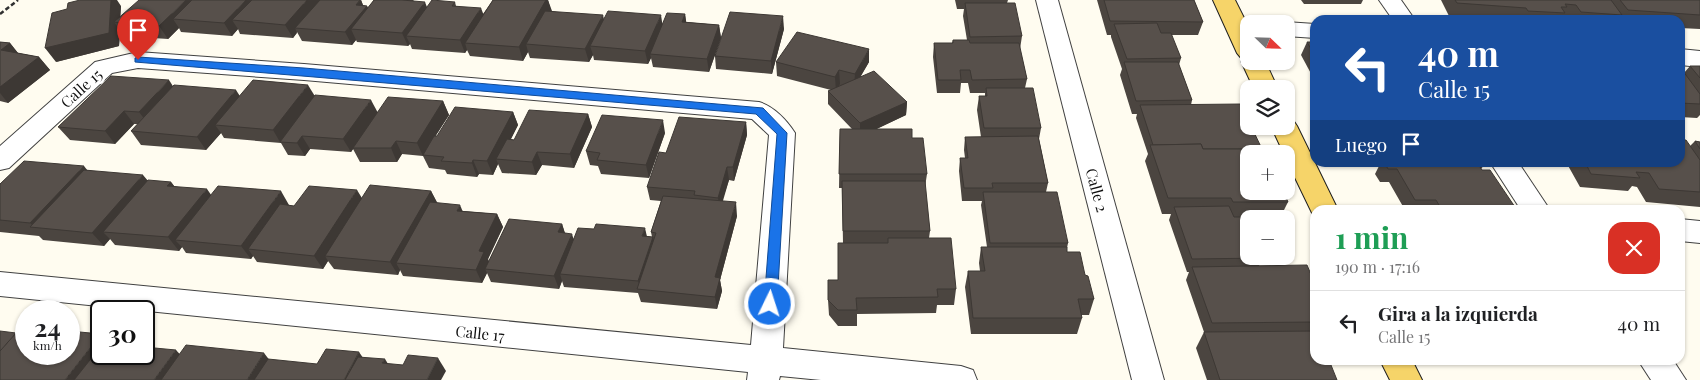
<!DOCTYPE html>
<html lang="es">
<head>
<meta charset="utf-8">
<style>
	body { margin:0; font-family:"Playfair Display",serif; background:#f6f6f6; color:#202124; height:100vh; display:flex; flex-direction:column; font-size:19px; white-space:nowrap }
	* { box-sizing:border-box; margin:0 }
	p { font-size:16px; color:#757577 }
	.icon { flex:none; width:28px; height:28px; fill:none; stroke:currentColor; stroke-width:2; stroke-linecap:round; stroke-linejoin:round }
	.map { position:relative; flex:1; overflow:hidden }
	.drawer { position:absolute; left:1310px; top:205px; width:375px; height:160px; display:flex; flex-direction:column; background:#fff; border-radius:15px; box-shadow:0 1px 4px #0004 }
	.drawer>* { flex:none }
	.hud { position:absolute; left:1310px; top:15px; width:375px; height:152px; border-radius:15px; box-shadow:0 1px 4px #0004; background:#1a4fa0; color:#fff; overflow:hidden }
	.needle { width:32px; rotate:113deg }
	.controls { position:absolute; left:1240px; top:15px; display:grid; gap:10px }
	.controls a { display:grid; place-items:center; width:55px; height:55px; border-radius:10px; background:#fff; box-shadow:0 1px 4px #0004; font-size:25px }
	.speed { position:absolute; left:15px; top:300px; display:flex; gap:10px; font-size:25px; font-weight:700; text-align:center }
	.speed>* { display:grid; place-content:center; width:65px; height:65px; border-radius:50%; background:#fff; box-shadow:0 1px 4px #0004; line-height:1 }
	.speed small { font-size:12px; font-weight:400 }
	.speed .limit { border:2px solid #111; border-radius:8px; background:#fff; color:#111 }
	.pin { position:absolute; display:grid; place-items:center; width:42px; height:42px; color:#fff; margin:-51px -21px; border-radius:50% 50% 50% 0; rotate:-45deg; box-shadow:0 0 5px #0007 }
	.pin .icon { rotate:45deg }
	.me { position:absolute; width:55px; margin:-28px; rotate:4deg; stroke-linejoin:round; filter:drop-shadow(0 0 4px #0008) }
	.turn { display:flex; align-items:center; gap:18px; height:105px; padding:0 25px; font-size:22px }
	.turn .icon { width:65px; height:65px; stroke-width:2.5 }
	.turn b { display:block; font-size:35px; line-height:42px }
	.then { display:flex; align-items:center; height:48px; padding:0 25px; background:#0003; gap:10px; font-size:19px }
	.round { display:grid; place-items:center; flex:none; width:52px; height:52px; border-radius:15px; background:#f6f6f6 }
	.summary { display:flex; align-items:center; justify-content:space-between; height:85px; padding:0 25px }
	h1 { font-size:30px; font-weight:700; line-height:38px; color:#1e9e55 }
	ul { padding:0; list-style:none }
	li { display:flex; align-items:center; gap:15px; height:65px; padding:0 25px; border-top:1px solid #e0e0e0 }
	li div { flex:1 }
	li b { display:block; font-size:19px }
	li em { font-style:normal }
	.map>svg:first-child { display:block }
</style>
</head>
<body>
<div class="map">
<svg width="1700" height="380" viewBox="0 0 1700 380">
	<rect width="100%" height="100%" fill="#fffcf0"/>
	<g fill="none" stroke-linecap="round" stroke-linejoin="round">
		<g stroke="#414141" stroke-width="2">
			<g id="minor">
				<path d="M1036,0H1058L1164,380H1132Z"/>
				<path d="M1379,0H1401L1415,20H1393Z"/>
				<path d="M1286,22L1315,24V38L1286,36V24H1279Z"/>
				<path d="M1680,49L1700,51V67L1680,65Z"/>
				<path d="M138,52L304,64L759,102C773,106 787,120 795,133L783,348L961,366L973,370L977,380H821L780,376L779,380H747L748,372L0,296V272L751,345L769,135L752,119L304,80L138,68L112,73L9,168L0,170V146L95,62Z"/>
				<path d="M1490,162H1518L1550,210H1521Z"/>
				<path d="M1680,219L1700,221V243L1680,241Z"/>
				<path d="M1638,360H1673L1686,380H1651Z"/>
			</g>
		</g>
		<g stroke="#1f1f1f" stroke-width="2">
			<g id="primary">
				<path d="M1213,0H1235L1249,28V61H1265L1278,89H1254L1241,61L1242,59L1237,53Z"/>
				<path d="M1286,118L1293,120L1297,126L1338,210H1315L1314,217L1286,159V154H1284L1271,126H1286Z"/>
				<path d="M1380,360H1412L1422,380H1390Z"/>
			</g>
		</g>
		<path stroke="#303030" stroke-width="2.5" stroke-dasharray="4.5 2.5" stroke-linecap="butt" d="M0,14L18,0"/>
		<use href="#minor" fill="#fff" fill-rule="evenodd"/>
		<use href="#primary" fill="#f6d469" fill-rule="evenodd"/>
	</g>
	<g fill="#4b4540">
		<path d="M361,0L363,5L367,6L368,8L374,0H414L413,1L427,7L455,2L456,6L483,14L493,0H548L551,11L604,20L663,24L685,14L686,22L719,25L721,38L709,72L653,67L651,58L648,64L594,60L593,55L589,62L530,58L528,52L523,61L470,56L467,50L465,53L412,49L410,44L408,46L357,42L356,40L352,45L302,41L297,32L293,38L240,34L238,29L232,36L181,32L179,28L168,39L124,36L120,30L119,46L56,62L121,6L120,17Z"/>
		<path d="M955,0H1008L1007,3L1022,36L1020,49L1027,79L1025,88L1041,128L1039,139L1048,183L1046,192L1068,243L1067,248V252L1085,275L1094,299L1089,315H1081L1082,318L1077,334H971L965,287L968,271H980L979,263L981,247H987L981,205L982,201H962L959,171L960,158H965L964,150L965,137H981L977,110L979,96H985V93H970L968,83H961L960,93H937L933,57L934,43H952L953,40H967L963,16L964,9H957Z"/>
		<path d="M1097,0H1194L1203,22L1198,35H1171L1181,58L1179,65L1192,100L1191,105L1262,149L1288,202L1280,218H1246L1263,258L1259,266L1315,284V360L1337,380H1207L1196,348L1204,332L1186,280L1189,272H1187L1169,220L1171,214H1162L1145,161L1148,154L1136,118L1137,114H1132L1120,75L1122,69L1111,37V35H1107Z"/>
		<path d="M1301,0H1363L1361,4H1304Z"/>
		<path d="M1441,0H1700V29L1680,28V20H1568L1567,18L1562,17L1560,20H1504L1449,16Z"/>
		<path d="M784,29L772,74L716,69L715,56Z"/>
		<path d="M0,42L10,43L18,53L39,57L50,70L8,103L0,101Z"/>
		<path d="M1307,42H1315V81L1301,55Z"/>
		<path d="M776,62H869L861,76L907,102L906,115L876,129L912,138L927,174L925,187L930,231L929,238L956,289L954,305H937L936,313L857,314V326H838L829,315L828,300L838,280L843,243L842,188H839L840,129H852L828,104V91L831,90L777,76Z"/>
		<path d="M1690,66H1700V115L1697,118L1680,117V67L1684,73Z"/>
		<path d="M173,87L240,96H314L377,112L443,101L449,115L435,136H437L513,112L518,125L511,139L514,140L588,114L592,127L574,168L542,165L536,175L502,173L498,164L493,175L479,174L477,177L447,174L445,170L429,168L423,156L402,154L397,162H360L353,149L351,152L310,149L305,156L288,155L281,143L224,138L221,133L206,150L141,145L131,131L138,124H134L115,144L70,140L58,127Z"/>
		<path d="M746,122L747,135L734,181L729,180L722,201L737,216L720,280L722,291L717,309L641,302L638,293L564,287L562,281L559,289L491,282L487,273L482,283L403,276L400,270L398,275L334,269L328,261L323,269L257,262L253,256L251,259L186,253L182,247L179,251L115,245L110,239L104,246L43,240L39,236L0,232V184L87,170L147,181L171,182L174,186L211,195L294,206L431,191L437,203L463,211L497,214L503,227L488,259L489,262L562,224L565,233L574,239L647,236L652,237L651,232L661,201L650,200L647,187L666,153Z"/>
		<path d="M665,133L649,178L601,174L598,166L590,165L586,151Z"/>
		<path d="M1695,141L1700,142V207L1646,202L1637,187L1632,186L1628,191L1580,187L1566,162H1680L1690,146Z"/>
		<path d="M1380,162H1484L1485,164L1481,169L1517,210H1405L1389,182H1380L1375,174L1380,164Z"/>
		<path d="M1557,360H1603L1599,364Z"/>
	</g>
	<g fill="#3d3834">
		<path d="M111,0H117L121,6L120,23L114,22L120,30L119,46L56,62L45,48Z"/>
		<path d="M186,0H208L173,19L179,28L168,39L159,26Z"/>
		<path d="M246,0H258L232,20L238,29L232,36L224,23Z"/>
		<path d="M307,0H325L295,28L297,33L293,38L285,25Z"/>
		<path d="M361,0L364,8L367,6L373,19L351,29L356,40L352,45L345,32L356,5Z"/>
		<path d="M546,0H548L552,11L526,44L528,52L523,61L519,47Z"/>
		<path d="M425,2L430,15L406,36L410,44L408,46L402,33Z"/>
		<path d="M481,8L486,21L465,43L467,50L465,53L460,40Z"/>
		<path d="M685,14L687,27L682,22Z"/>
		<path d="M603,15L606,28L590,46L593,55L589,62L585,49Z"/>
		<path d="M661,15L663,28L650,54L651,58L648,64L645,51Z"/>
		<path d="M783,16L784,29L772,74L771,61Z"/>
		<path d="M719,25L721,38L709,72L707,59Z"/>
		<path d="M10,43L21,57L1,50Z"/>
		<path d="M869,49V62L854,87L855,74Z"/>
		<path d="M39,57L50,70L8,103L0,93V87Z"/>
		<path d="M839,70L840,84L836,91L835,77Z"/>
		<path d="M169,80L178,94L149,125L139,112Z"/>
		<path d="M308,85L316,98L280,142L273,130Z"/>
		<path d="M236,90L245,104L215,125L221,133L206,150L197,137Z"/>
		<path d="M371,100L378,113L351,152L343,139Z"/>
		<path d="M443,101L449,115L423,156L417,143Z"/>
		<path d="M907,102L906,115L860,137V123Z"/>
		<path d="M124,111L134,124L115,144L105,131Z"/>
		<path d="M513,112L518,125L500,160L496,159L498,164L493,175L487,161Z"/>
		<path d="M588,114L592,127L574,168L570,154Z"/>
		<path d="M663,120L665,133L649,178L646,165Z"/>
		<path d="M746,122L747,135L734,181L733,167Z"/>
		<path d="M302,136L310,149L305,156L297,143Z"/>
		<path d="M396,141L402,154L397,162L391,148Z"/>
		<path d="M537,152L542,165L536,175L532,162Z"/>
		<path d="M473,160L479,174L477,177L472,163Z"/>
		<path d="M84,166L95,180L34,227L30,223Z"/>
		<path d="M727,167L729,180L720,211L718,198Z"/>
		<path d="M143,175L154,188L103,232L110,239L104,246L92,233Z"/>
		<path d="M171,182L181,195L167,186Z"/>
		<path d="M207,189L216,202L175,240L182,247L179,251L168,237Z"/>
		<path d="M357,190L365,203L325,256L328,261L323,269L314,256Z"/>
		<path d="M281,191L289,205L257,250L248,249L253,256L251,259L241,246Z"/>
		<path d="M431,191L438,204L396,263L400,270L398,275L390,262Z"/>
		<path d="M736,202L737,216L720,280L722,291L717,309L715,297V277Z"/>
		<path d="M460,205L466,219L457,211Z"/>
		<path d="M497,214L503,227L488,259L490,265L485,269L487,273L482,283L476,270L479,251Z"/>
		<path d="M562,224L566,237L558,232Z"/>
		<path d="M645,228L648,241L642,236Z"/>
		<path d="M572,234L576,247L560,274L562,281L559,289L554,276Z"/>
		<path d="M653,237L656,250L641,290L638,281Z"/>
		<path d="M101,334V354L94,380H65Z"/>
		<path d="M176,350L187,362L175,380H154Z"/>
		<path d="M359,352L368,365L360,380H344Z"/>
		<path d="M264,353L274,366L265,380H247Z"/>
		<path d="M438,358L446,371L441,380H427Z"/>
		<path d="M385,359L393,372L382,363Z"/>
	</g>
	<g fill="#57504b" stroke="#3d3834">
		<path d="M80,0H111L109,33L45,48L52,13L67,9L68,3Z"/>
		<path d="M139,0H186L159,26L114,22Z"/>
		<path d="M192,0H246L224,23L173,19Z"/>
		<path d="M252,0H307L285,25L232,20Z"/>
		<path d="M320,0H360L356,5L367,6L345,32L295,28Z"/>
		<path d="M374,0H402L425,2L402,33L351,29Z"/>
		<path d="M432,0L455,2L452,6L481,8L460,40L406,36Z"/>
		<path d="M493,0H546L519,47L465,43Z"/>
		<path d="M1104,0H1194L1203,22L1110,21Z"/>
		<path d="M1455,0H1611L1622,15L1581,12L1576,5L1565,4L1567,7H1561L1565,13L1528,11L1526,8L1457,3Z"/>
		<path d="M1620,0H1700V15L1628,10Z"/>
		<path d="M965,3H1015L1022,36L970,37Z"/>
		<path d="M545,11L603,15L585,49L526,44Z"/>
		<path d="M608,11L661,15L645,51L590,46Z"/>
		<path d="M730,12L783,16L771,61L715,56Z"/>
		<path d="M667,13L685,14L682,22L719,25L707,59L650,54Z"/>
		<path d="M1157,23L1161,33H1171L1181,58L1127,59L1114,24Z"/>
		<path d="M797,32L869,49L855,74L839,70L835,77L776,62Z"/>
		<path d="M953,40H969L970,43H1019L1027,79L972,80L970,70H960L961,80H938L934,43H953Z"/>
		<path d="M0,42L10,43L1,50L39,57L0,87Z"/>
		<path d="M1307,42H1315V56Z"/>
		<path d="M1124,62H1178L1192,100L1136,101Z"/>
		<path d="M1690,66H1700V78Z"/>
		<path d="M1680,67L1700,94V104L1680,103Z"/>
		<path d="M874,71L907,102L860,123L828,91Z"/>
		<path d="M111,76L169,80L139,112L124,111L105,131L58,127Z"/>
		<path d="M253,80L308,85L273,130L215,125Z"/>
		<path d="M174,85L236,90L197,137L131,131Z"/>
		<path d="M986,88H1033L1041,128H984L979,96H987Z"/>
		<path d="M315,95L371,100L343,139L302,136L297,143L280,142Z"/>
		<path d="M388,97L443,101L417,143L396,141L391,148H353Z"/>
		<path d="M1242,104L1249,120V126H1251L1262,149H1203L1201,144L1153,145L1140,105Z"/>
		<path d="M455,107L513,112L487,161L473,160L472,163L441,161L444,157L423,155L434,136H437Z"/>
		<path d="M529,110L588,114L570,154L537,152L532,162L496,159L507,139L514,140Z"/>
		<path d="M602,115L663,120L646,165L597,160L600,153L586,151Z"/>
		<path d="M679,117L746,122L733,167H727L718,198L694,195L695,191L647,187L659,152L666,153Z"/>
		<path d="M840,129H912V138H923L927,174H839Z"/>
		<path d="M1038,136L1048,183H992L993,188H964L960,158H968L965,137Z"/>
		<path d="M1680,140H1686L1700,160V192L1659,189L1649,173L1636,172L1640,178L1591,174L1585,162H1680Z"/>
		<path d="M1695,141L1700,142V149Z"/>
		<path d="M1201,144L1203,149H1264L1267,154H1249V191H1283L1288,202H1233L1231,198H1168L1150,145Z"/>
		<path d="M24,161L84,166L30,223L0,220V184Z"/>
		<path d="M1384,162H1484L1485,164H1478L1482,170H1490L1517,210H1442L1436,200H1415L1397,169H1388Z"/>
		<path d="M84,170L143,175L92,233L30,227Z"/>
		<path d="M148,180L171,182L167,186L207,189L168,237L103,232Z"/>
		<path d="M842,181H925L930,231H843Z"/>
		<path d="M370,185L431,191L390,262L325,256Z"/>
		<path d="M218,186L281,191L241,246L175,240Z"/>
		<path d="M309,186L357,190L314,256L248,249L280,204L294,206Z"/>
		<path d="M983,192H1057L1068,243H990Z"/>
		<path d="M663,196L736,202L715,277L720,278L715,297L637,289L656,233L651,232Z"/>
		<path d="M430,202L460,205L457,211L497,214L479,251L484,252L476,270L396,263Z"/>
		<path d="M1229,206L1234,217H1245L1249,226V256H1262L1263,258L1192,259L1174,207Z"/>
		<path d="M509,219L562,224L558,232L572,234L554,276L485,269Z"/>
		<path d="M596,224L645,228L642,236L653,237L638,281L560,274L578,228L594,229Z"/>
		<path d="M888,238H951L956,289H937L938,297L856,298L857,310H838L828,300V280H838V243H888Z"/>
		<path d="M981,247H1067V252H1080L1085,275L1088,276L1094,299H1078L1082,318H973L968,271H985Z"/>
		<path d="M1307,265L1315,284V322L1212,323L1192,267Z"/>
		<path d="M22,326L26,327V354H69V331L101,334L65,380H0V351Z"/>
		<path d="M0,331L16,333L0,351Z"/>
		<path d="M1315,331V360H1329L1337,380H1220L1204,332Z"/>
		<path d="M186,345L264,353L247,380H161Z"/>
		<path d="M101,346V354H144V347L176,350L154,380H74Z"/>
		<path d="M326,349L359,352L344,380H254L268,359L317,364Z"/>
		<path d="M408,355L438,358L427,380H345L358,357L385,359L382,363L403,365Z"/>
	</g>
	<path fill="#1a73e8" stroke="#114b97" d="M138,57L304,68L763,108L787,133L777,304L775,308L770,310L766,308L764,304L777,134L756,114L135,62V58Z"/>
	<g text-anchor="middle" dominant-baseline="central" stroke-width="5" stroke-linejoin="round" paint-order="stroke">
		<g font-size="15" fill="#0e0e0e" stroke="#fff">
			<text transform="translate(81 88) rotate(-42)">Calle 15</text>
			<text transform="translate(1097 190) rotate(75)">Calle 2</text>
			<text transform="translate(480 333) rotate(6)">Calle 17</text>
		</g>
	</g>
</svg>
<div class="controls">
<a><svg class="needle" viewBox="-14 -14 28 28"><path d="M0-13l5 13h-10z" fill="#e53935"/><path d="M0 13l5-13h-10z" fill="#757577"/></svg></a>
<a><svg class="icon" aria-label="layers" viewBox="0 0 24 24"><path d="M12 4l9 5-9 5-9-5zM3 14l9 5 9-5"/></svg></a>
<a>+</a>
<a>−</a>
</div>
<div class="speed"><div>24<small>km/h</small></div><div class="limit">30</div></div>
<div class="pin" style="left:138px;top:60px;background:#d93025"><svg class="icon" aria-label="arrive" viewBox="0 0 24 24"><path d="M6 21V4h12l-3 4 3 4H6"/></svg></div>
<svg class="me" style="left:770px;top:304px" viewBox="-20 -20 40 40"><circle r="17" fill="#1a73e8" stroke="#fff" stroke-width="3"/><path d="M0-11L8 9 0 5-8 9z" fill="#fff"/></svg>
<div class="hud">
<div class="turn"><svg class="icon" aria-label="left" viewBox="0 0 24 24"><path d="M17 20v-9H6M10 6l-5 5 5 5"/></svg><div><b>40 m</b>Calle 15</div></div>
<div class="then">Luego<svg class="icon" aria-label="arrive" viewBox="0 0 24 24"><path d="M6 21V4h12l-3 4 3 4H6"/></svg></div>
</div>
<section class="drawer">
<div class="summary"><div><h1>1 min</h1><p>190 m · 17:16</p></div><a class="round" style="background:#d93025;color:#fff"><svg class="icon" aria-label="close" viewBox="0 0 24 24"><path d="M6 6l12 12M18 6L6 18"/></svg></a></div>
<ul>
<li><svg class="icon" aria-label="left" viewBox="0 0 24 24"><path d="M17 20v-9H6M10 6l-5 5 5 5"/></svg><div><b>Gira a la izquierda</b><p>Calle 15</p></div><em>40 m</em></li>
</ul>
</section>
</div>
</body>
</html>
